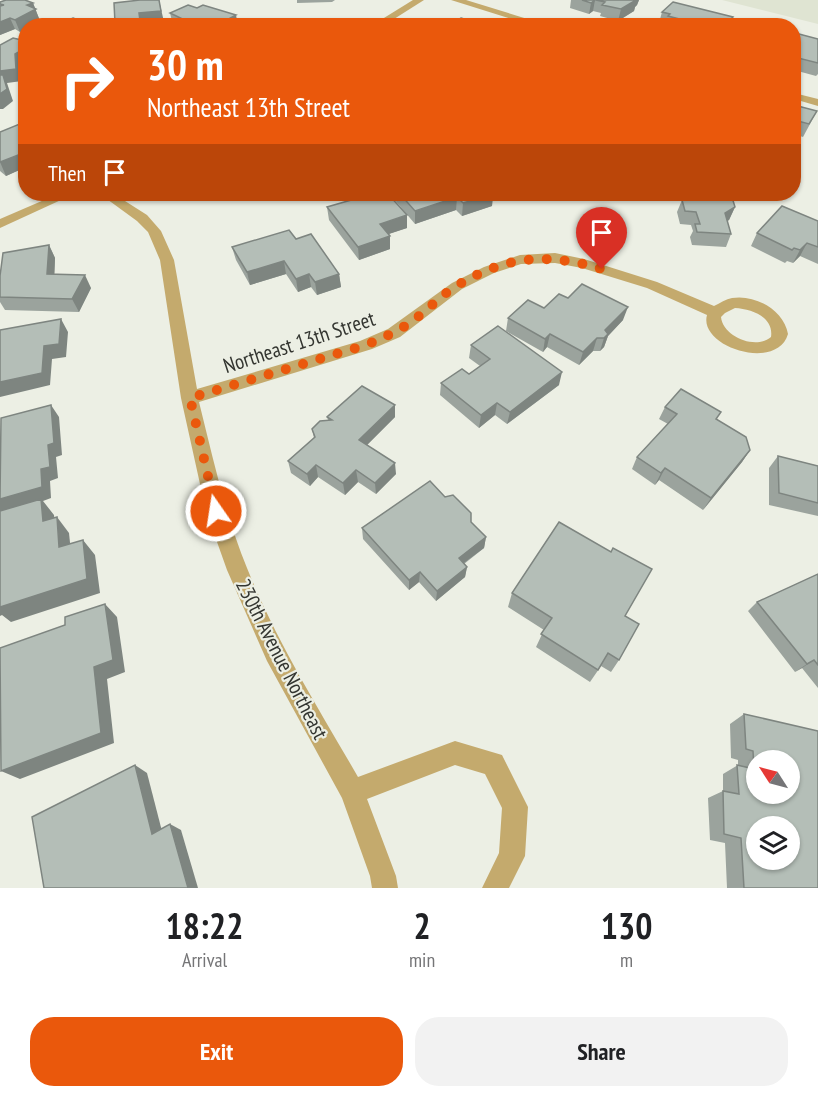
<!DOCTYPE html>
<html lang="en">
<head>
<meta charset="utf-8">
<style>
	body { margin:0; font-family:"PT Sans Narrow",sans-serif; background:#f2f2f2; color:#202124; height:100vh; display:flex; flex-direction:column; font-size:22px; white-space:nowrap }
	* { box-sizing:border-box; margin:0 }
	p { font-size:20px; color:#757577 }
	.icon { flex:none; width:33px; height:33px; fill:none; stroke:currentColor; stroke-width:2; stroke-linecap:round; stroke-linejoin:round }
	.map { position:relative; height:888px; overflow:hidden }
	.side { display:flex; flex-direction:column; background:#fff; flex:1 }
	.side>* { flex:none }
	.hud { position:absolute; left:18px; top:18px; width:783px; height:183px; border-radius:24px; box-shadow:0 2px 4px #0004; background:#ea580c; color:#fff; overflow:hidden }
	.needle { width:39px; rotate:306deg }
	.buttons { position:absolute; left:746px; top:750px; display:grid; gap:12px }
	.buttons a { display:grid; place-items:center; width:54px; height:54px; border-radius:50%; background:#fff; box-shadow:0 2px 4px #0004; font-size:30px }
	.pin { position:absolute; display:grid; place-items:center; width:51px; height:51px; color:#fff; margin:-62px -26px; border-radius:50% 50% 50% 0; rotate:-45deg; box-shadow:0 0 6px #0007 }
	.pin .icon { rotate:45deg }
	.me { position:absolute; width:66px; margin:-33px; rotate:347deg; stroke-linejoin:round; filter:drop-shadow(0 0 4px #0008) }
	.turn { display:flex; align-items:center; gap:21px; height:126px; padding:0 30px; font-size:27px }
	.turn .icon { width:78px; height:78px; stroke-width:2.5 }
	.turn b { display:block; font-size:42px; line-height:51px }
	.then { display:flex; align-items:center; height:57px; padding:0 30px; background:#0003; gap:12px; font-size:22px }
	.eta { display:flex; justify-content:space-evenly; align-items:center; height:102px; text-align:center }
	.eta b { font-size:36px; font-weight:800; line-height:42px }
	.button { display:flex; gap:12px; margin-top:auto; padding:12px 30px }
	.button a { flex:1; height:69px; border-radius:24px; background:#ea580c; color:#fff; font-size:24px; font-weight:800; line-height:69px; text-align:center }
	.button a+a { background:#f2f2f2; color:#202124 }
	.map>svg:first-child { display:block }
</style>
</head>
<body>
<div class="map">
<svg width="818" height="888" viewBox="0 0 818 888">
	<rect width="100%" height="100%" fill="#ecefe4"/>
	<path fill="#dfe4d2" d="M722,0H818V24Z"/>
	<g fill="none" stroke-linecap="round" stroke-linejoin="round">
		<g fill="#c4aa6d" fill-rule="evenodd">
			<path d="M413,0H424L383,26H371Z"/>
			<path d="M451,0H466L550,26H534Z"/>
			<path d="M794,93L818,99V106L794,99Z"/>
			<path d="M58,194H74L0,228V219Z"/>
			<path d="M100,194H114L147,215L161,231L174,260L197,389L360,341L388,329L452,283L484,267L520,255L555,253L584,259L657,282L714,306C720,303 726,299 732,298C755,294 784,310 788,334C777,372 698,347 707,315L647,288L582,268L555,263L521,264L494,273L462,289L400,337L372,349L199,402C213,458 225,514 247,568C276,641 319,709 358,777L455,741L502,755L528,807L525,856L509,888H482L499,853L502,808L485,774L455,765L367,799L396,876L398,888H372L370,876L342,798L267,661L227,570L206,511L181,398L160,260L148,232L137,221ZM735,308C752,309 774,317 771,337C756,350 723,337 721,317L725,313Z"/>
		</g>
	</g>
	<g fill="#9ba39d">
		<path d="M297,0H335L332,2L297,3Z"/>
		<path d="M571,0H639L637,5L635,7L634,11L618,21L600,16L601,13L593,11L589,14L570,8Z"/>
		<path d="M0,2L33,3L40,21L26,26V29L20,32L15,29L0,35Z"/>
		<path d="M662,12L733,17L730,26H665L659,23Z"/>
		<path d="M170,13L238,26H175L173,25Z"/>
		<path d="M818,39V74L816,76L794,70V40Z"/>
		<path d="M794,105L817,111L803,137L794,134Z"/>
		<path d="M26,126V167L6,176L0,171V132Z"/>
		<path d="M194,194H222L211,201Z"/>
		<path d="M394,194H493L492,206L462,216L456,210L415,224L394,199Z"/>
		<path d="M684,194H731L735,207L729,220L727,221L731,234L726,247L692,245L690,237L693,231L691,225L680,224L677,212L682,200H684L683,195Z"/>
		<path d="M327,207L407,228L388,234L390,249L359,260L329,220Z"/>
		<path d="M818,221V264L800,256L793,263L787,261L785,263L751,246L757,233Z"/>
		<path d="M296,239L339,274L341,287L317,295L311,287L298,292L286,274L250,285L236,260L232,247Z"/>
		<path d="M49,245L55,258L54,275L91,288L79,312L5,310L0,302V276Z"/>
		<path d="M568,298L623,320L608,336L604,347L600,351H593L579,365L547,347L543,352L506,331L508,318L544,308Z"/>
		<path d="M471,345L559,385L507,424L495,415L479,428L440,395L441,383L469,374L480,366L469,358Z"/>
		<path d="M665,407L717,419L750,450L742,462L703,510L659,480L655,485L632,469L637,457L668,424L659,419Z"/>
		<path d="M327,417H395L367,445L396,474L376,494L358,482L345,495L318,477L310,486L291,473L288,461L314,438L312,429L328,420Z"/>
		<path d="M778,456L818,466V516L769,505V468Z"/>
		<path d="M471,522L486,537L484,548L464,564L467,567L465,577L436,601L419,582L409,590L363,539L362,528Z"/>
		<path d="M818,574V688L802,668L795,672L748,611L757,602Z"/>
		<path d="M512,593L625,616L619,660L611,672L601,666L590,682L536,647L544,630L508,607Z"/>
		<path d="M744,714L818,888H727L725,843L710,840L708,798L723,791V774L738,765V760L731,758L730,724Z"/>
	</g>
	<g fill="#7e8580">
		<path d="M159,0L164,22L142,26H116L115,23L139,13Z"/>
		<path d="M595,0L593,11L589,14L591,3Z"/>
		<path d="M634,0H639L637,5L635,7L634,11L618,21L621,9Z"/>
		<path d="M33,3L40,21L31,26H26V29L20,32L15,20L27,5Z"/>
		<path d="M236,15L238,26H216Z"/>
		<path d="M733,17L730,26H725Z"/>
		<path d="M10,18L15,29L0,35V22Z"/>
		<path d="M26,48V63L21,66L22,81L7,83L13,101L3,109H0V71L15,54Z"/>
		<path d="M26,152V167L6,176L0,162Z"/>
		<path d="M209,194H222L211,201Z"/>
		<path d="M493,194L492,206L462,216L463,203Z"/>
		<path d="M457,197L456,210L415,224V211Z"/>
		<path d="M735,207L729,220L719,226L725,213Z"/>
		<path d="M407,215V228L380,237V224Z"/>
		<path d="M390,236V249L359,260L358,247Z"/>
		<path d="M807,243L800,256L793,263L800,250Z"/>
		<path d="M49,245L55,258L54,287L47,274Z"/>
		<path d="M284,261L286,274L250,285L247,272Z"/>
		<path d="M309,274L311,287L298,292L296,279Z"/>
		<path d="M339,274L341,287L317,295L315,282Z"/>
		<path d="M85,275L91,288L79,312L72,299Z"/>
		<path d="M628,307L623,320L608,336L604,347L600,351L604,338L605,330Z"/>
		<path d="M61,319L68,332L66,357L52,359L50,385L0,397V382L44,346Z"/>
		<path d="M550,334L547,347L543,352L545,339Z"/>
		<path d="M597,338L593,351L579,365L583,352Z"/>
		<path d="M562,372L559,385L507,424L510,412Z"/>
		<path d="M497,403L495,415L479,428L481,415Z"/>
		<path d="M51,405L59,417L62,455L56,457L58,478L50,481L51,498L43,501L54,515L56,537L0,513V499L41,469L48,445Z"/>
		<path d="M395,405V417L360,452L359,440Z"/>
		<path d="M750,450L742,462L703,510L711,498Z"/>
		<path d="M395,463L396,474L376,494L375,483Z"/>
		<path d="M316,465L318,477L310,486L307,474Z"/>
		<path d="M665,468L659,480L655,485L661,473Z"/>
		<path d="M356,470L358,482L345,495L343,483Z"/>
		<path d="M57,517L69,533L72,562L59,547Z"/>
		<path d="M486,537L484,548L457,568L459,558Z"/>
		<path d="M83,540L95,555L100,593L11,622L2,615L0,616V603Z"/>
		<path d="M467,567L465,577L436,601L437,591Z"/>
		<path d="M420,572L419,582L409,590V580Z"/>
		<path d="M105,604L117,617L125,672L107,679L114,743L20,779L1,771L94,667Z"/>
		<path d="M814,660L802,668L795,672L807,664Z"/>
		<path d="M135,765L147,773L164,839L152,834Z"/>
		<path d="M170,824L181,830L198,888H188Z"/>
	</g>
	<g fill="#b4beb7" stroke="#7e8580" stroke-width="1.5" fill-rule="evenodd">
		<path d="M6,0H25L33,3L27,5L36,9L15,20L10,18L0,22V6L4,5L0,4V2Z"/>
		<path d="M140,0H159L161,11L139,13L140,21L115,23L114,3Z"/>
		<path d="M582,0H595L591,3Z"/>
		<path d="M596,0H636L621,9L602,5L605,2Z"/>
		<path d="M673,2L733,17L725,26H706L668,16L670,14L662,12Z"/>
		<path d="M188,5L197,8L203,5L236,15L216,26H189L193,24L170,13Z"/>
		<path d="M73,18L85,23L91,20L102,24L100,26H54Z"/>
		<path d="M461,18L482,25L489,22L500,26H447Z"/>
		<path d="M799,34L818,39V63L794,57V40H795Z"/>
		<path d="M13,38L26,41V48L15,54L16,69L0,71V45Z"/>
		<path d="M0,75H3L7,89L0,94Z"/>
		<path d="M794,105L817,111L809,124L794,120Z"/>
		<path d="M22,123L26,126V152L0,162V132Z"/>
		<path d="M372,194H388L407,215L380,224L390,236L358,247L327,207Z"/>
		<path d="M400,194H493L463,203L457,197L415,211Z"/>
		<path d="M691,194H731L735,207L725,213L731,234L697,232L695,224H700L696,212L685,211L682,200H692Z"/>
		<path d="M782,206L818,221V247L807,243L800,250L794,248L792,250L757,233Z"/>
		<path d="M289,230L296,239L311,234L339,274L315,282L309,274L296,279L284,261L247,272L232,247Z"/>
		<path d="M49,245L47,274L85,275L72,299L0,297V276L3,253Z"/>
		<path d="M582,284L628,307L605,330L608,334L604,338H597L583,352L550,334L545,339L508,318L528,300L544,308L559,294L568,298Z"/>
		<path d="M61,319L59,344L44,346L42,373L0,382V330Z"/>
		<path d="M498,326L562,372L510,412L497,403L481,415L441,383L462,369L469,374L490,359L471,345Z"/>
		<path d="M362,386L395,405L359,440L395,463L375,483L356,470L343,483L316,465L307,474L288,461L315,437L312,429L320,421L332,420L327,417Z"/>
		<path d="M681,389L721,412L716,419L746,437L750,450L711,498L665,468L661,473L637,457L677,414L665,407Z"/>
		<path d="M51,405L54,443L48,445L50,467L41,469L42,487L0,499L1,418Z"/>
		<path d="M778,456L818,466V503L779,493Z"/>
		<path d="M430,481L445,497L453,495L471,513V522L486,537L459,558L467,567L437,591L420,572L409,580L362,528Z"/>
		<path d="M41,499L43,521L57,517L59,547L83,540L87,579L0,607V511Z"/>
		<path d="M559,522L611,552L613,548L652,569L625,616L639,624L619,660L608,653L598,670L541,634L552,618L512,593Z"/>
		<path d="M818,574V665L814,660L807,664L757,602Z"/>
		<path d="M105,604L113,660L94,667L101,733L1,771L0,648L65,625V617Z"/>
		<path d="M744,714L818,731V888H744L741,838L724,834L723,791L739,794L737,765L754,769L753,751L746,749ZM756,760H789V794H756ZM756,826H789V860H756Z"/>
		<path d="M135,765L152,834L170,824L188,888H44L32,817Z"/>
	</g>
	<g fill="none" stroke-linecap="round" stroke-linejoin="round">
		<path stroke="#ea580c" stroke-width="10" stroke-dasharray="0 18" d="M216,511L190,398L366,345C382,338 397,332 411,322C427,311 441,295 458,285C508,255 548,253 602,269"/>
	</g>
	<g text-anchor="middle" dominant-baseline="central" stroke-width="4.5" stroke-linejoin="round" paint-order="stroke">
		<g font-size="21" fill="#333530" stroke="#ecefe4">
			<text transform="translate(299 342) rotate(-18)">Northeast 13th Street</text>
			<text transform="translate(282 659) rotate(63)">230th Avenue Northeast</text>
		</g>
	</g>
</svg>
<div class="buttons">
<a><svg class="needle" viewBox="-14 -14 28 28"><path d="M0-13l5 13h-10z" fill="#e53935"/><path d="M0 13l5-13h-10z" fill="#757577"/></svg></a>
<a><svg class="icon" aria-label="layers" viewBox="0 0 24 24"><path d="M12 4l9 5-9 5-9-5zM3 14l9 5 9-5"/></svg></a>
</div>
<div class="pin" style="left:602px;top:269px;background:#d93025"><svg class="icon" aria-label="arrive" viewBox="0 0 24 24"><path d="M6 21V4h12l-3 4 3 4H6"/></svg></div>
<svg class="me" style="left:216px;top:511px" viewBox="-20 -20 40 40"><circle r="17" fill="#ea580c" stroke="#fff" stroke-width="3"/><path d="M0-11L8 9 0 5-8 9z" fill="#fff"/></svg>
<div class="hud">
<div class="turn"><svg class="icon" aria-label="right" viewBox="0 0 24 24"><path d="M7 20v-9h11M14 6l5 5-5 5"/></svg><div><b>30 m</b>Northeast 13th Street</div></div>
<div class="then">Then<svg class="icon" aria-label="arrive" viewBox="0 0 24 24"><path d="M6 21V4h12l-3 4 3 4H6"/></svg></div>
</div>
</div>
<section class="side">
<div class="eta">
<div><b>18:22</b><p>Arrival</p></div>
<div><b>2</b><p>min</p></div>
<div><b>130</b><p>m</p></div>
</div>
<div class="button"><a>Exit</a><a>Share</a></div>
</section>
</body>
</html>
